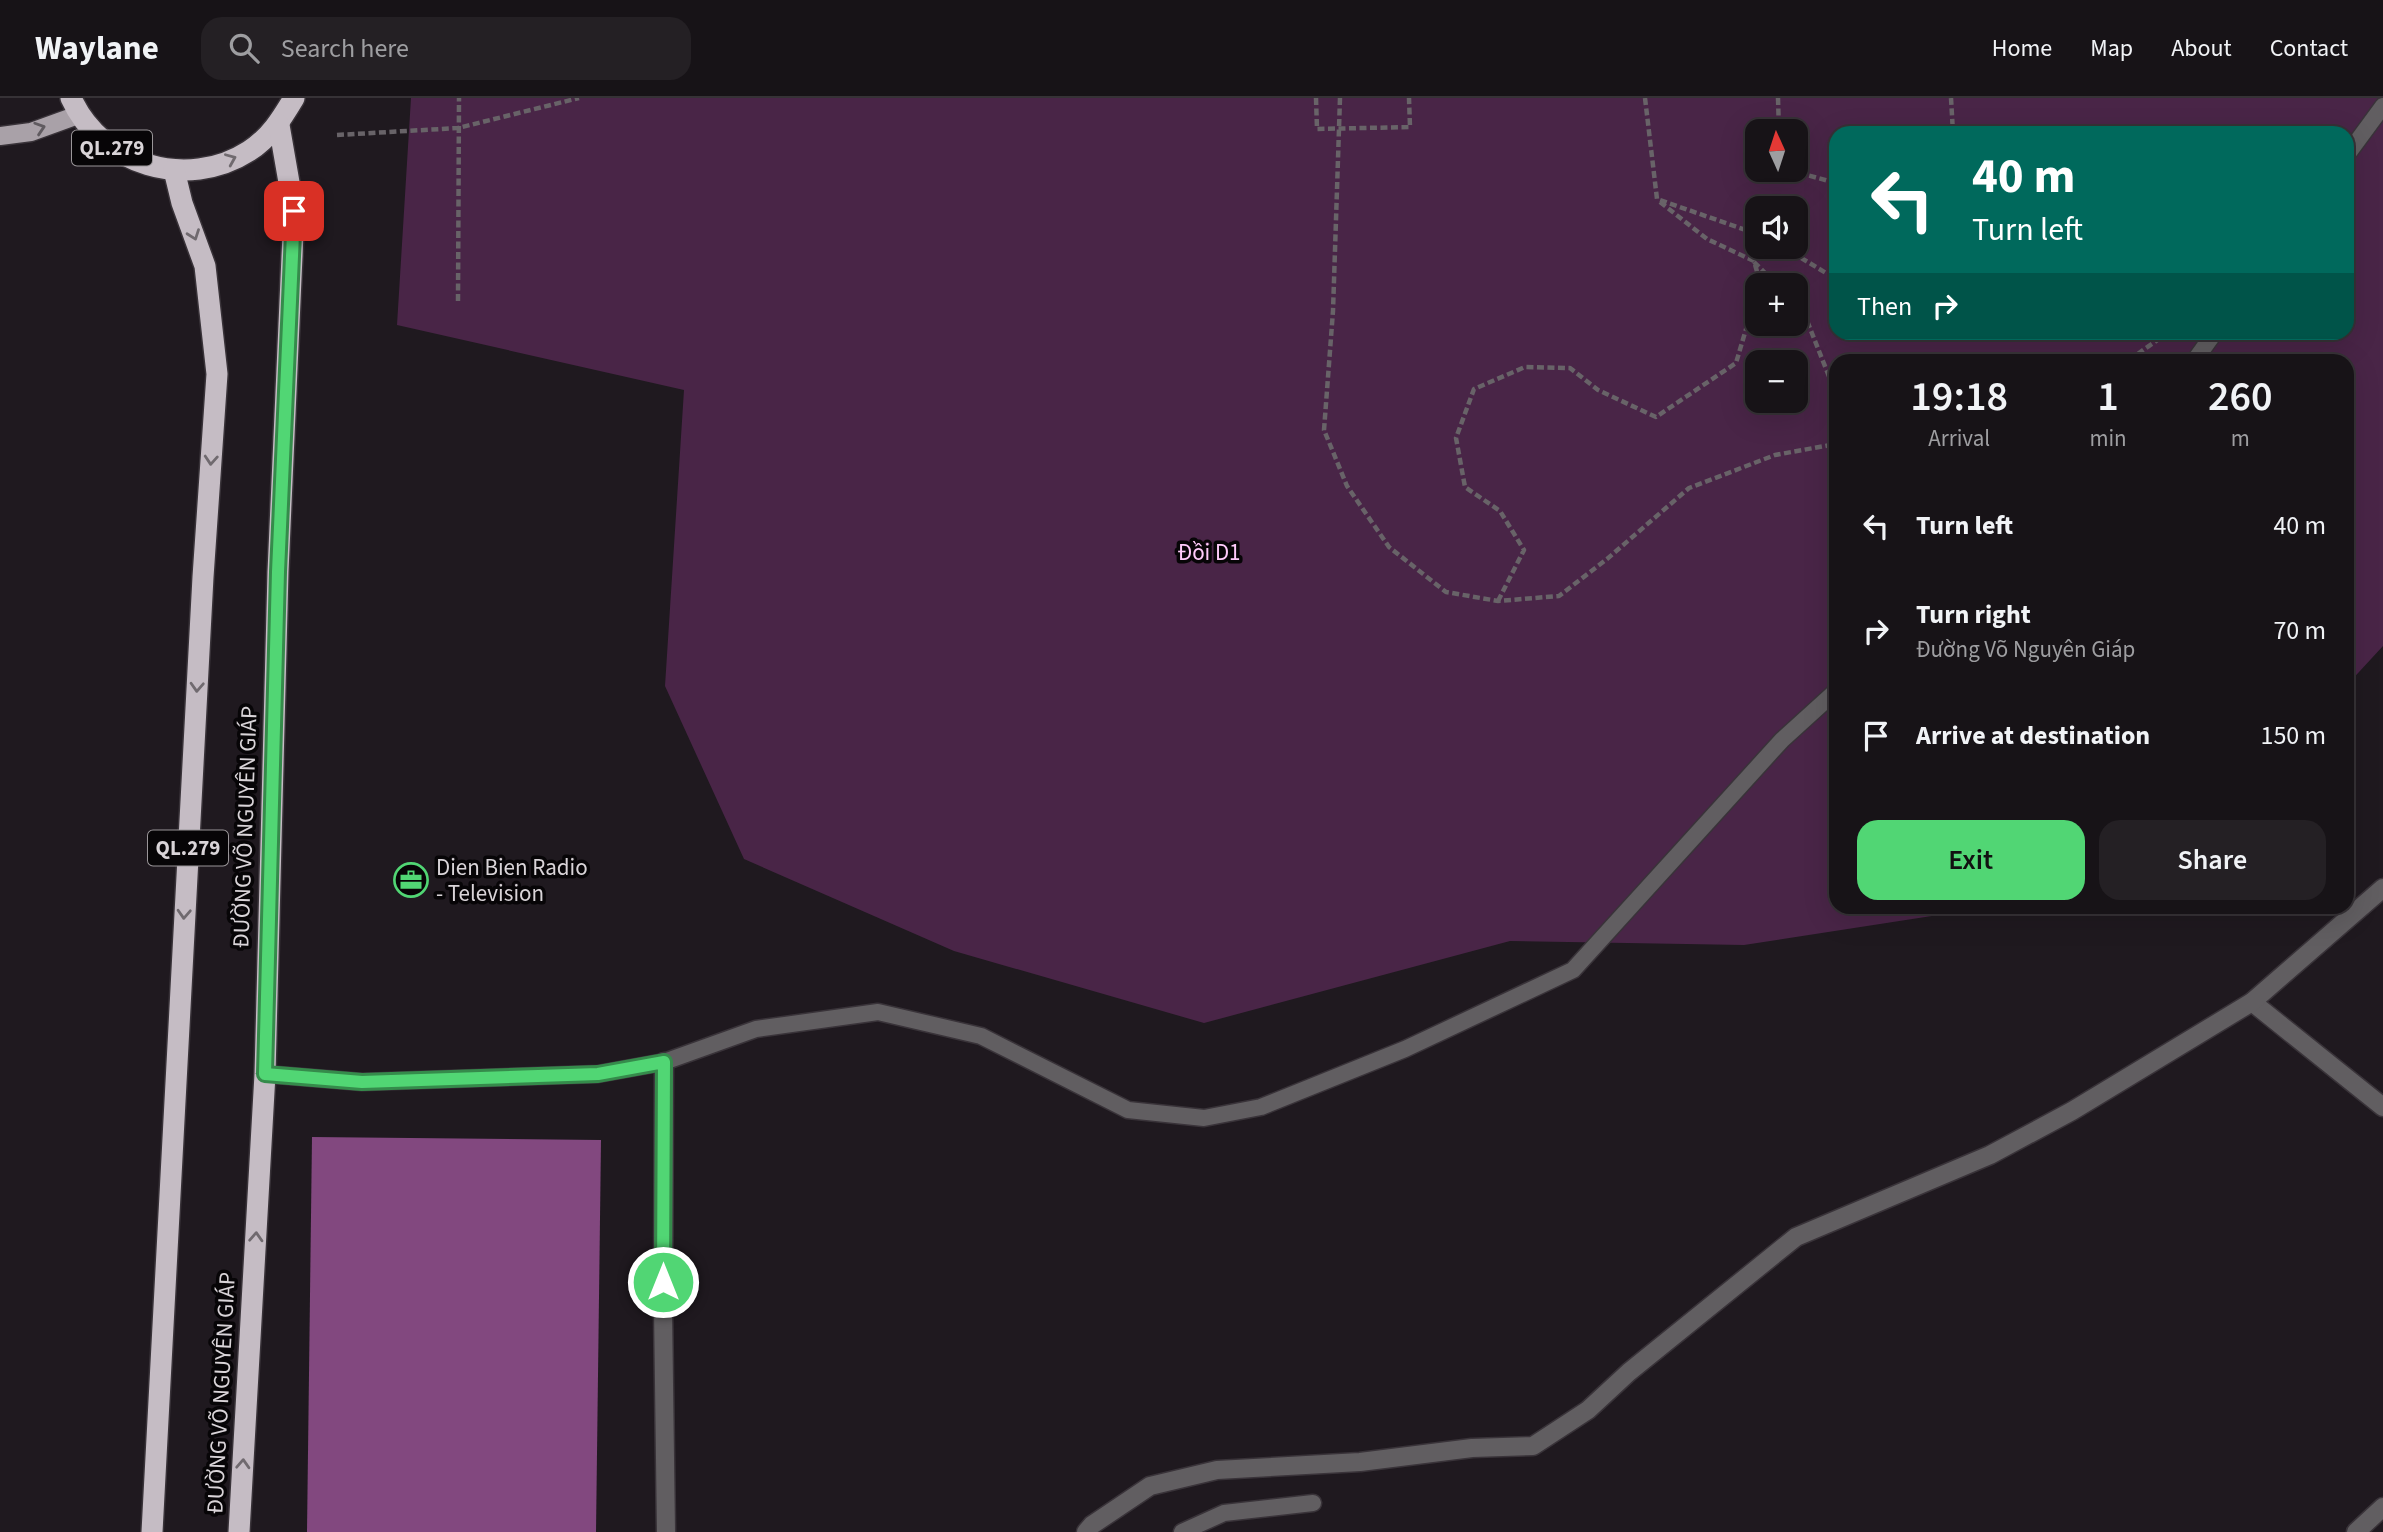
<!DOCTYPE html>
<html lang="en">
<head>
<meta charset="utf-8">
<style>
	body { margin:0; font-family:"Source Sans 3",sans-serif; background:#242024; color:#f1f3f6; height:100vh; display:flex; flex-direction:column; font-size:26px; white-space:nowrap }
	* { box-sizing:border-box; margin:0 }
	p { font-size:23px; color:#9e9ea1 }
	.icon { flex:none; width:38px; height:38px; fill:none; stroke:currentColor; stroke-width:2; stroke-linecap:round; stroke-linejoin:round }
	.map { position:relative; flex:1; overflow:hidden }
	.side { position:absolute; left:1829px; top:256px; width:525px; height:560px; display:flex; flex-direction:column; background:#171317; border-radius:21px; box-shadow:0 7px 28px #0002,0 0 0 2px #363236 }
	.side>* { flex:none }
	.top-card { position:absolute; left:1829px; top:28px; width:525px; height:214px; border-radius:21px; box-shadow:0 7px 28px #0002,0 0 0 2px #363236; background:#00695c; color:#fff; overflow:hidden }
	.needle { width:46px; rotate:357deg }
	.controls { position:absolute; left:1745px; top:21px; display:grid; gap:14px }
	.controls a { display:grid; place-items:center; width:63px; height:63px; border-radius:14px; background:#171317; box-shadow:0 7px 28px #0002,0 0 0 2px #363236; font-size:35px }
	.pin { position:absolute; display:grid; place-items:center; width:60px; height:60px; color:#fff; margin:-30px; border-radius:14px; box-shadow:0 4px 10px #0006 }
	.me { position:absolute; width:77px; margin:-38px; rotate:0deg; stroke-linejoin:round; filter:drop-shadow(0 0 5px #0008) }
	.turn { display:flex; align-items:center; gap:24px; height:147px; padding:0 28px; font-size:32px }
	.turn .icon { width:91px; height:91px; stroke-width:2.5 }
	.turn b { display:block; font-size:49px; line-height:60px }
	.then { display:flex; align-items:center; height:66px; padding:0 28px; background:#0003; gap:14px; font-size:26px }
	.eta { display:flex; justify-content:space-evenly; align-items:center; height:119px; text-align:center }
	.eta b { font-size:42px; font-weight:600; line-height:49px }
	.action { display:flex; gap:14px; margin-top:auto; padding:14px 28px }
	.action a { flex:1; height:80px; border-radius:21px; background:#51d674; color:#111; font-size:28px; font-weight:600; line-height:80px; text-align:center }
	.action a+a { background:#242024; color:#f1f3f6 }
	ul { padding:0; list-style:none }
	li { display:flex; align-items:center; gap:21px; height:105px; padding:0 28px }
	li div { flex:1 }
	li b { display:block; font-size:26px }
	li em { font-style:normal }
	header { display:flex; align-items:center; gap:42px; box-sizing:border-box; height:98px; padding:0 35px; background:#171317; border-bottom:2px solid #363236 }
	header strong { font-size:33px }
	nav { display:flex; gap:38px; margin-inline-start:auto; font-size:24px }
	.search { width:490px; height:63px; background:#242024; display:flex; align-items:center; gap:18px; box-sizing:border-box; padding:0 24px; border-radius:21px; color:#9e9ea1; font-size:26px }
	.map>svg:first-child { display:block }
</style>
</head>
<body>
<header>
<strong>Waylane</strong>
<div class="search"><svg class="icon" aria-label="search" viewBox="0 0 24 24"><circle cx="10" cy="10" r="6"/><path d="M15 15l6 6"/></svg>Search here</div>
<nav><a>Home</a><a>Map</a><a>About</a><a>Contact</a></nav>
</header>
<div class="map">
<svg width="2383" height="1434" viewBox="0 0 2383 1434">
	<rect width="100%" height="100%" fill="#1f191f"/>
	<path fill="#492547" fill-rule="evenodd" d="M411,0H2383V548L2347,587V262H1836V808L1990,809L1744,847L1510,843L1204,925L954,853L744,761L665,588L684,292L397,227ZM1757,33H1796V72H1757ZM1836,35H2347V234H1836ZM1757,110H1796V149H1757ZM1757,187H1796V226H1757ZM1757,264H1796V303H1757Z"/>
	<path fill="#82487f" d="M312,1039L601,1042L596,1434H307Z"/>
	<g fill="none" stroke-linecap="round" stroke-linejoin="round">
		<g stroke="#393339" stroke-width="19">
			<g id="lane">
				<path d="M2347,57L2383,8"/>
				<path d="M2195,262L2215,234"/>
				<path d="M265,976L362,984L598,976L664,964L756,931L878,914L981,938L1128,1012L1204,1020L1261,1009L1405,951L1573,872L1782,642L1836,593"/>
				<path d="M1182,1434L1224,1415L1313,1405"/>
			</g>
		</g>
		<g stroke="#393339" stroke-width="21">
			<g id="street">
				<path d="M2252,904L2383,1009"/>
				<path d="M664,964L663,1211L666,1434"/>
				<path d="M1086,1434L1092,1427L1150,1388L1217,1372L1360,1364L1472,1350L1533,1348L1588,1312L1629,1274L1796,1139L1990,1057L2072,1013L2252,904L2383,790"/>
				<path d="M2356,1434L2383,1409"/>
			</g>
		</g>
		<g stroke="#393339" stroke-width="21">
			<path id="primary" d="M0,38L31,34L78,17"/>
		</g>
		<g stroke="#393339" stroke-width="24">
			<g id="highway">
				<path d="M71,0C101,67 187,93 249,53C270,40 282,20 294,0"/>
				<path d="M152,1434L203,479L217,276L205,168L182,105L174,72"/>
				<path d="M239,1434L265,976L278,474L294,113L279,27"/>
			</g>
		</g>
		<g stroke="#686368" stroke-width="4.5" stroke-dasharray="7 3.5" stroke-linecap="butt">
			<path d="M1316,0L1317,31L1410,29L1409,0"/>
			<path d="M1340,0L1333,213L1324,332L1347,388L1389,449L1446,494L1498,503L1559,498L1607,461L1689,390L1775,357L1836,346"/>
			<path d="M1645,0L1657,101L1757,136"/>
			<path d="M1778,0L1779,33"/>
			<path d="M1951,0L1953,35"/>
			<path d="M337,37L458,30L579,0"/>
			<path d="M1789,72L1836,85"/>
			<path d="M1660,104L1707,141L1754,163L1760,184L1759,187"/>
			<path d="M1783,149L1836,181"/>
			<path d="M1754,164L1777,187"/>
			<path d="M458,203L459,0"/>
			<path d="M1796,206L1804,215L1830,281L1836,286"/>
			<path d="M2129,262L2169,234"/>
			<path d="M1498,503L1524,452L1500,413L1465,389L1456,340L1474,291L1525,269L1570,270L1598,292L1656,319L1736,265L1757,194"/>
		</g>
		<use href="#lane" stroke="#615e61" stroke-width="16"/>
		<use href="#street" stroke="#615e61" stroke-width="18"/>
		<use href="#primary" stroke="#a9a1a8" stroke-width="18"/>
		<use href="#highway" stroke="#c5bcc4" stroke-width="21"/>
	</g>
	<defs><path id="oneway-chevron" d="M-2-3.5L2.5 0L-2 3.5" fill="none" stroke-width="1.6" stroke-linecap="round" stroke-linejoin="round" transform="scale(1.75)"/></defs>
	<use stroke="#605b60" href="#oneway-chevron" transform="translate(40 30) rotate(-18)"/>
	<g stroke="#706a6f">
		<use href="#oneway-chevron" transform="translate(231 61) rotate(-23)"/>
		<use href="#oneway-chevron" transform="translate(194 137) rotate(70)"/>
		<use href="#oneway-chevron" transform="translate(211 362) rotate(94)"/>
		<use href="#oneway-chevron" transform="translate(197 589) rotate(93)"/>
		<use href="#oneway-chevron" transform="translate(184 816) rotate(93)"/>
		<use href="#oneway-chevron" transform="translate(256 1139) rotate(-87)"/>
		<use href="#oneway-chevron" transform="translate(243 1366) rotate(-87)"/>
	</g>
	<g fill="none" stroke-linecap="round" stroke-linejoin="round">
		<g stroke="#358b4b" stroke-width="18">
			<path id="route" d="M294,113L278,474L265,976L362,984L598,976L664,964L663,1184"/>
		</g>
		<use href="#route" stroke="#51d674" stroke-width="12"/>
	</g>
	<defs>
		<g id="office-ring" transform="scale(1.75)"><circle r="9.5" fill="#070507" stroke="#51d674" stroke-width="1.5"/><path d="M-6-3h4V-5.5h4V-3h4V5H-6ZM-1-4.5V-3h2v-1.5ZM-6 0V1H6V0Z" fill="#51d674"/></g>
	</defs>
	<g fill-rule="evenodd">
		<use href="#office-ring" x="411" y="782"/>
	</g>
	<g text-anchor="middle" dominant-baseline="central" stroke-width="7" stroke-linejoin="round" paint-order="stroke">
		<g fill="#070507" stroke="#9a9699" stroke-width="2">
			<rect x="72" y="32.5" width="80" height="35" rx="5"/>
			<rect x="148" y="732.5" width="80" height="35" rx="5"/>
		</g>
		<g font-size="21" font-weight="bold" fill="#d9d4d8">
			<text x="112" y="50">QL.279</text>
			<text x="188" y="750">QL.279</text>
		</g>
		<g font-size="23" fill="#ffcbfb" stroke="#070507">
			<text x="1209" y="454">Đồi D1</text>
		</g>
		<g font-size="23" fill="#d9d4d8" stroke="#070507">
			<text transform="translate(245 729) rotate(-88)">ĐƯỜNG VÕ NGUYÊN GIÁP</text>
			<text transform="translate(221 1295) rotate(-87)">ĐƯỜNG VÕ NGUYÊN GIÁP</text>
		</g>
		<g font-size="23" fill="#d9d4d8" stroke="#070507" text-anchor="start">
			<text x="436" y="769">Dien Bien Radio<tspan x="436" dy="26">- Television</tspan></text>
		</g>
	</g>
</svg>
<div class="controls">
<a><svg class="needle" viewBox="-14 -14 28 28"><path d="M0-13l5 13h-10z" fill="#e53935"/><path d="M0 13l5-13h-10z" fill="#9e9ea1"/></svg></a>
<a><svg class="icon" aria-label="sound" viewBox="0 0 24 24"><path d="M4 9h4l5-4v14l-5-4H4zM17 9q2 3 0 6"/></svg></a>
<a>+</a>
<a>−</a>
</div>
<div class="pin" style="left:294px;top:113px;background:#d93025"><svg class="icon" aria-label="arrive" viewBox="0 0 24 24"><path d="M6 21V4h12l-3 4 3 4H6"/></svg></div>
<svg class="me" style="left:663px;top:1184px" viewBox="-20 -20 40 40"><circle r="17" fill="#51d674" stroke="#fff" stroke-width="3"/><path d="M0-11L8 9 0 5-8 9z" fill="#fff"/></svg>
<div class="top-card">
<div class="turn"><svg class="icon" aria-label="left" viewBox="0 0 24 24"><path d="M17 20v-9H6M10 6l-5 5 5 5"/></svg><div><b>40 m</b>Turn left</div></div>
<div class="then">Then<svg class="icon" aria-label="right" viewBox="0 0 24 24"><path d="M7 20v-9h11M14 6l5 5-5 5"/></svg></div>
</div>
<section class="side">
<div class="eta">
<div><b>19:18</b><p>Arrival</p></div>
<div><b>1</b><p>min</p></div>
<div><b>260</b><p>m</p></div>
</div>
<ul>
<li><svg class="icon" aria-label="left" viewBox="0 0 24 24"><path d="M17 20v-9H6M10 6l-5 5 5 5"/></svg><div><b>Turn left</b></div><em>40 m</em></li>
<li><svg class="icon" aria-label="right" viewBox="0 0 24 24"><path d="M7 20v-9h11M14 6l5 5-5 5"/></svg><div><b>Turn right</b><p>Đường Võ Nguyên Giáp</p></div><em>70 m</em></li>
<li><svg class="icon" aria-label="arrive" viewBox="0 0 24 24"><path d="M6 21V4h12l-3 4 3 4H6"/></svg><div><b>Arrive at destination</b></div><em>150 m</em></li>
</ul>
<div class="action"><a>Exit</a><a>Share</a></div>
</section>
</div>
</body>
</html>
